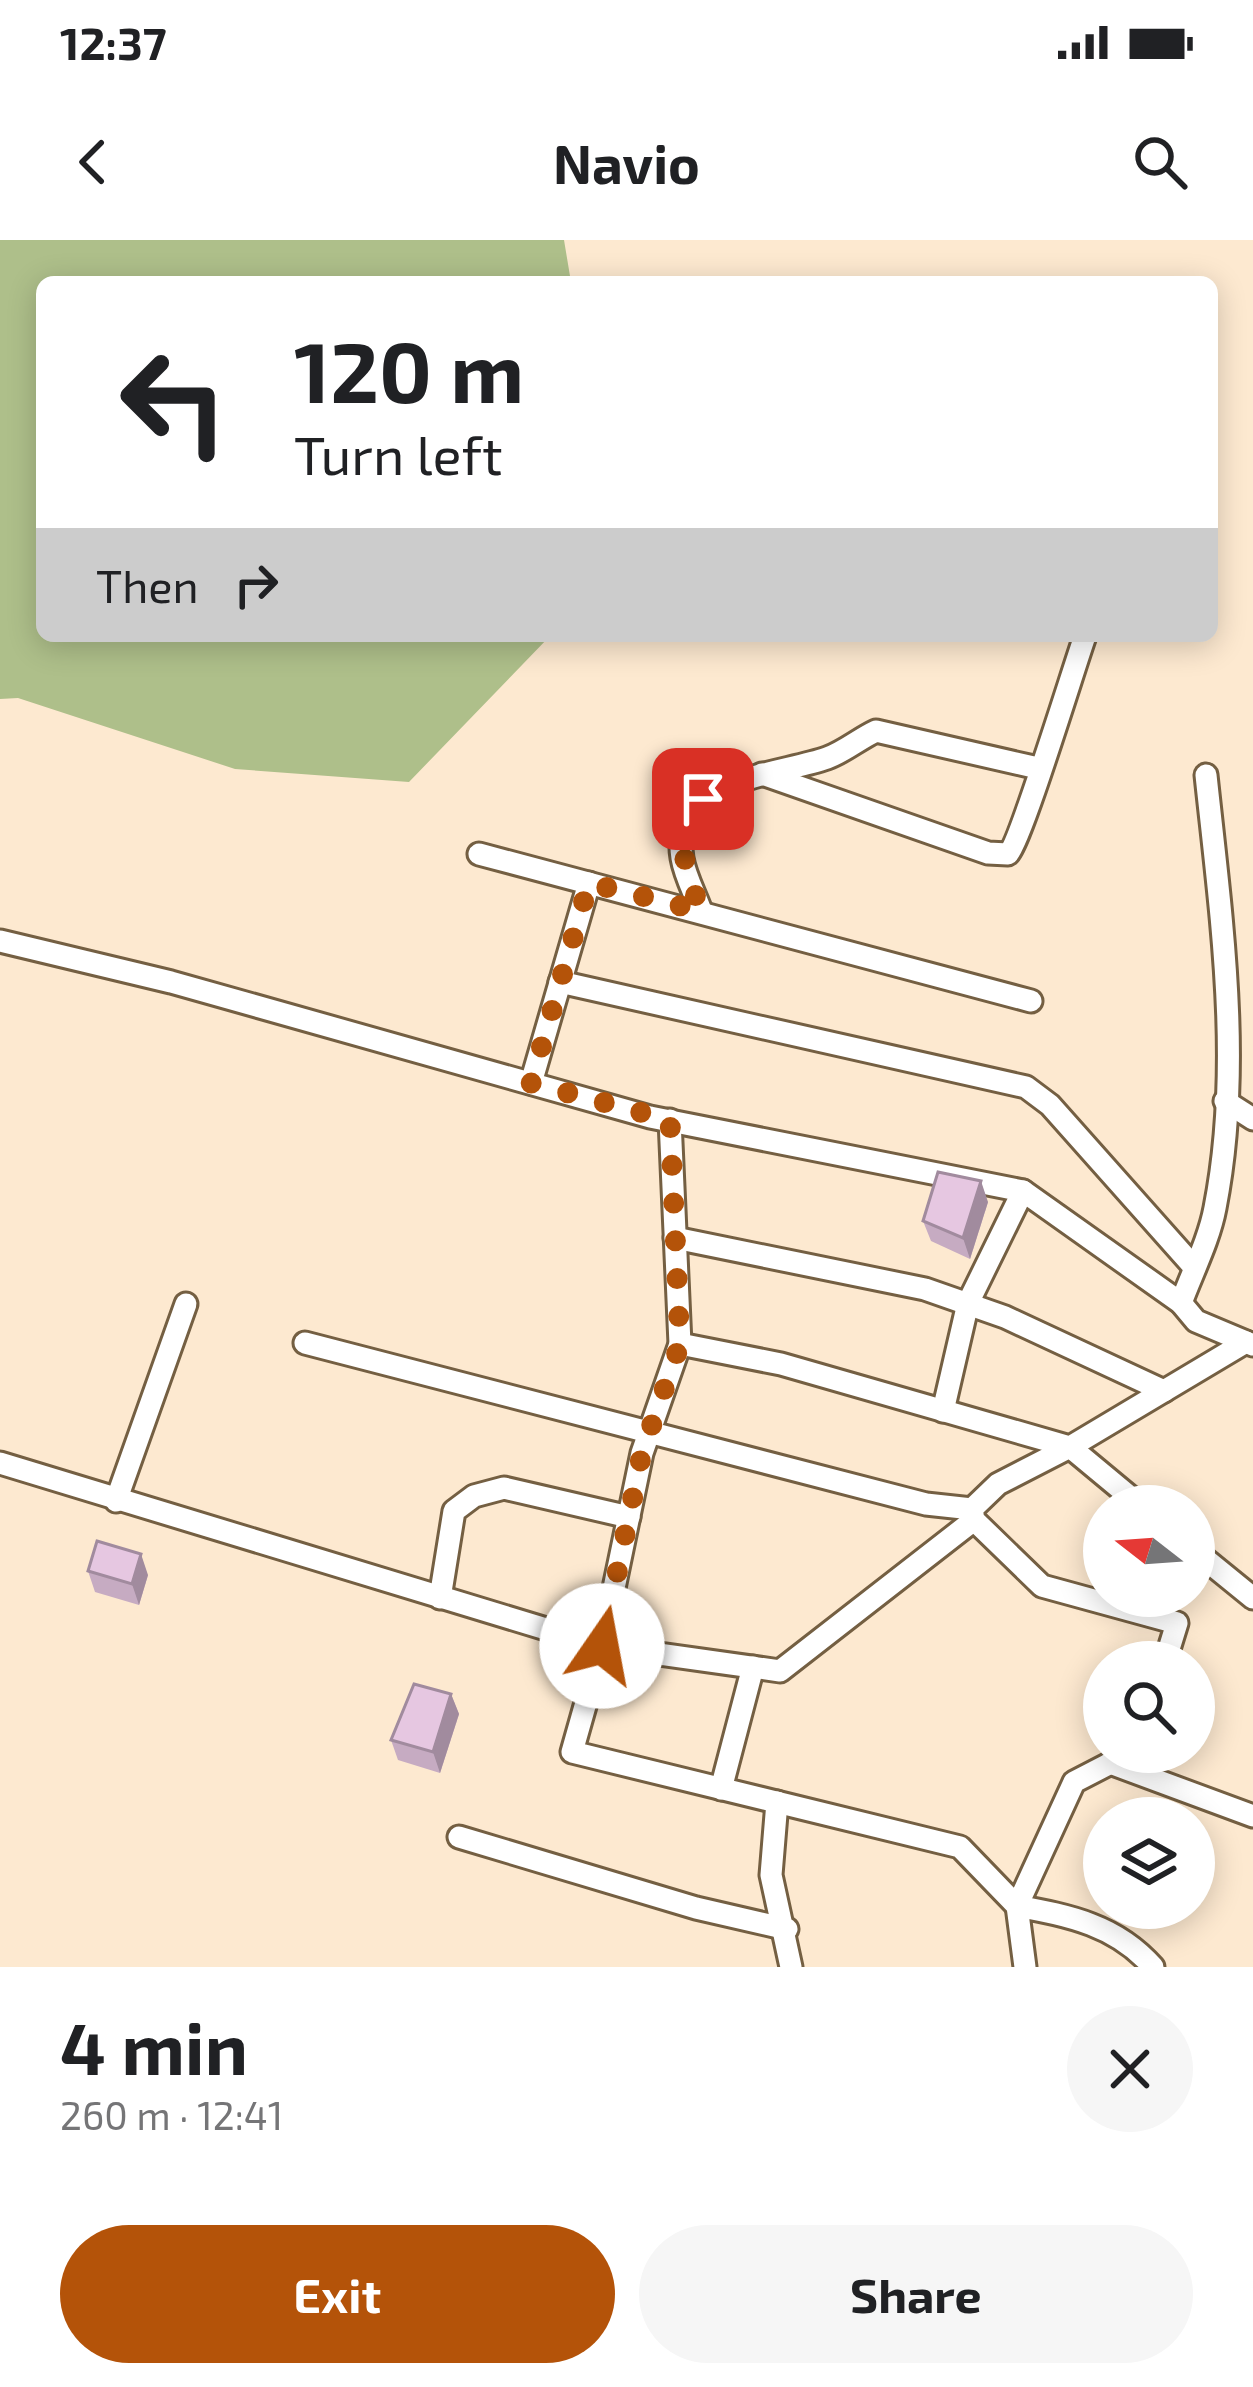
<!DOCTYPE html>
<html lang="en">
<head>
<meta charset="utf-8">
<style>
	body { margin:0; font-family:"Exo 2",sans-serif; background:#f6f6f6; color:#202124; height:100vh; display:flex; flex-direction:column; font-size:45px; white-space:nowrap }
	* { box-sizing:border-box; margin:0 }
	p { font-size:39px; color:#757577 }
	.icon { flex:none; width:66px; height:66px; fill:none; stroke:currentColor; stroke-width:2; stroke-linecap:round; stroke-linejoin:round }
	.map { position:relative; height:1727px; overflow:hidden }
	.sheet { display:flex; flex-direction:column; background:#fff; flex:1 }
	.sheet>* { flex:none }
	.hud { position:absolute; left:36px; top:36px; width:1182px; height:366px; border-radius:18px; box-shadow:0 6px 30px #0003; background:#fff; color:#202124; overflow:hidden }
	.needle { width:78px; rotate:287deg }
	.fabs { position:absolute; left:1083px; top:1245px; display:grid; gap:24px }
	.fabs a { display:grid; place-items:center; width:132px; height:132px; border-radius:50%; background:#fff; box-shadow:0 6px 30px #0003; font-size:60px }
	.pin { position:absolute; display:grid; place-items:center; width:102px; height:102px; color:#fff; margin:-51px; border-radius:24px; box-shadow:0 6px 18px #0006 }
	.me { position:absolute; width:132px; margin:-66px; rotate:12deg; stroke-linejoin:round; filter:drop-shadow(0 0 9px #0008) }
	.turn { display:flex; align-items:center; gap:42px; height:252px; padding:0 60px; font-size:54px }
	.turn .icon { width:156px; height:156px; stroke-width:2.5 }
	.turn b { display:block; font-size:84px; line-height:102px }
	.then { display:flex; align-items:center; height:114px; padding:0 60px; background:#0003; gap:24px; font-size:45px }
	.round { display:grid; place-items:center; flex:none; width:126px; height:126px; border-radius:63px; background:#f6f6f6 }
	.overview { display:flex; align-items:center; justify-content:space-between; height:204px; padding:0 60px }
	h1 { font-size:72px; font-weight:700; line-height:90px }
	.cta { display:flex; gap:24px; margin-top:auto; padding:24px 60px }
	.cta a { flex:1; height:138px; border-radius:72px; background:#b45309; color:#fff; font-size:48px; font-weight:700; line-height:138px; text-align:center }
	.cta a+a { background:#f6f6f6; color:#202124 }
	.status { display:flex; justify-content:space-between; align-items:center; height:84px; padding:0 60px; background:#fff; direction:ltr }
	.status svg { height:33px; fill:currentColor }
	header { display:flex; justify-content:space-between; align-items:center; height:156px; padding:0 60px; background:#fff; font-size:54px; font-weight:700 }
	.map>svg:first-child { display:block }
</style>
</head>
<body>
<div class="status"><b>12:37</b><svg viewBox="0 0 49 12"><path d="M0 12V9h3v3zM5 12V6h3v6zM10 12V3h3v9zM15 12V0h3v12zM26 1h20v11H26zM47 4h2v5h-2z"/></svg></div>
<header><svg class="icon" aria-label="back" viewBox="0 0 24 24"><path d="M15 5l-7 7 7 7"/></svg>Navio<svg class="icon" aria-label="search" viewBox="0 0 24 24"><circle cx="10" cy="10" r="6"/><path d="M15 15l6 6"/></svg></header>
<div class="map">
<svg width="1253" height="1727" viewBox="0 0 1253 1727">
	<rect width="100%" height="100%" fill="#fde9d0"/>
	<path fill="#aebf8a" d="M0,0H564L571,42H42V396H550L409,542L235,529L18,458L0,459Z"/>
	<g fill="none" stroke-linecap="round" stroke-linejoin="round">
		<g stroke="#745f42" stroke-width="27">
			<g id="minor">
				<path d="M762,534L988,613L1008,614C1020,604 1074,427 1085,396"/>
				<path d="M479,614L1031,761"/>
				<path d="M701,671C695,654 685,636 682,618C669,538 776,536 827,518C844,512 859,499 876,491L1038,528"/>
				<path d="M0,701L171,742L650,877L1023,951L1181,1063L1196,1081L1253,1105"/>
				<path d="M560,742L1026,847L1050,865L1194,1027"/>
				<path d="M531,843L589,643"/>
				<path d="M1225,861L1253,879"/>
				<path d="M675,998L925,1049L1005,1077L1164,1151"/>
				<path d="M1181,1063C1192,1033 1209,1000 1215,968C1243,825 1221,677 1206,535"/>
				<path d="M305,1103L926,1264L972,1269"/>
				<path d="M680,1104L781,1124L1070,1207L1246,1102"/>
				<path d="M943,1171L968,1063L1023,951"/>
				<path d="M0,1223L602,1406L642,1213L680,1104L670,880"/>
				<path d="M116,1261L186,1064"/>
				<path d="M1141,1266L1070,1207L998,1244L972,1269L974,1280L1042,1346L1177,1383L1165,1422"/>
				<path d="M974,1280L780,1431L602,1406L572,1512L960,1607L1017,1666L1074,1542L1132,1512"/>
				<path d="M1194,1310L1253,1358"/>
				<path d="M440,1358L454,1271L474,1256L504,1248L629,1277"/>
				<path d="M1110,1523L1253,1576"/>
				<path d="M721,1549L753,1427"/>
				<path d="M777,1562L771,1635L791,1727"/>
				<path d="M459,1597L696,1668L787,1689"/>
				<path d="M1025,1727L1017,1666C1070,1676 1116,1685 1153,1727"/>
			</g>
		</g>
		<use href="#minor" stroke="#fff" stroke-width="21"/>
	</g>
	<g fill="#c6abc2">
		<path d="M988,962L970,1019L931,1001L923,981Z"/>
		<path d="M88,1331L148,1335L139,1365L95,1352Z"/>
		<path d="M451,1454L459,1474L440,1533L398,1520L391,1500Z"/>
	</g>
	<g fill="#a18b9e">
		<path d="M981,941L988,962L970,1019L963,998Z"/>
		<path d="M141,1314L148,1335L139,1365L132,1344Z"/>
		<path d="M451,1454L459,1474L440,1533L433,1512Z"/>
	</g>
	<g fill="#e6c7e1" stroke="#a18b9e" stroke-width="3">
		<path d="M938,932L981,941L963,998L923,981Z"/>
		<path d="M97,1301L141,1314L132,1344L88,1331Z"/>
		<path d="M414,1444L451,1454L433,1512L391,1500Z"/>
	</g>
	<g fill="none" stroke-linecap="round" stroke-linejoin="round">
		<path stroke="#b45309" stroke-width="21" stroke-dasharray="0 37.8" d="M602,1406L642,1213L680,1104L670,880L531,843L589,643L701,671C687,631 669,593 703,559"/>
	</g>
</svg>
<div class="fabs">
<a><svg class="needle" viewBox="-14 -14 28 28"><path d="M0-13l5 13h-10z" fill="#e53935"/><path d="M0 13l5-13h-10z" fill="#757577"/></svg></a>
<a><svg class="icon" aria-label="search" viewBox="0 0 24 24"><circle cx="10" cy="10" r="6"/><path d="M15 15l6 6"/></svg></a>
<a><svg class="icon" aria-label="layers" viewBox="0 0 24 24"><path d="M12 4l9 5-9 5-9-5zM3 14l9 5 9-5"/></svg></a>
</div>
<div class="pin" style="left:703px;top:559px;background:#d93025"><svg class="icon" aria-label="arrive" viewBox="0 0 24 24"><path d="M6 21V4h12l-3 4 3 4H6"/></svg></div>
<svg class="me" style="left:602px;top:1406px" viewBox="-20 -20 40 40"><circle r="19" fill="#fff"/><path d="M0-13L10 11 0 6-10 11z" fill="#b45309"/></svg>
<div class="hud">
<div class="turn"><svg class="icon" aria-label="left" viewBox="0 0 24 24"><path d="M17 20v-9H6M10 6l-5 5 5 5"/></svg><div><b>120 m</b>Turn left</div></div>
<div class="then">Then<svg class="icon" aria-label="right" viewBox="0 0 24 24"><path d="M7 20v-9h11M14 6l5 5-5 5"/></svg></div>
</div>
</div>
<section class="sheet">
<div class="overview"><div><h1>4 min</h1><p>260 m · 12:41</p></div><a class="round"><svg class="icon" aria-label="close" viewBox="0 0 24 24"><path d="M6 6l12 12M18 6L6 18"/></svg></a></div>
<div class="cta"><a>Exit</a><a>Share</a></div>
</section>
</body>
</html>
